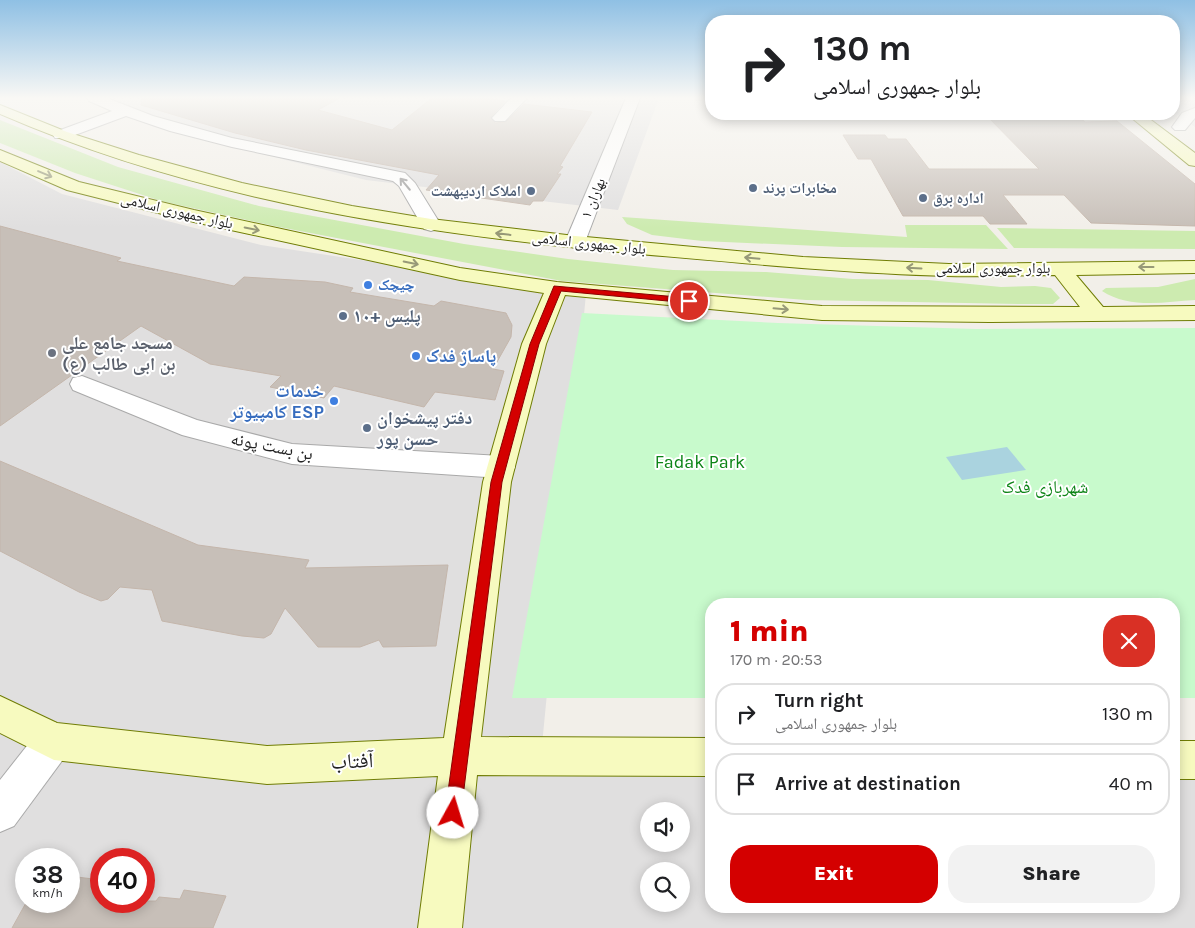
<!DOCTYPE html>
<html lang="en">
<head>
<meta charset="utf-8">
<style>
	body { margin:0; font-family:Karla,"Noto Naskh Arabic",sans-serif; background:#f2f2f2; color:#202124; height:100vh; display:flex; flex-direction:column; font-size:19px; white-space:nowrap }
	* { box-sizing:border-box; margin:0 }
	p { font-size:16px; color:#757577 }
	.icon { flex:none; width:28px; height:28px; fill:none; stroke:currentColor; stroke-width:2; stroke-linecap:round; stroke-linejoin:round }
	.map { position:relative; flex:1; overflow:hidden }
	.sheet { position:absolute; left:705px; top:598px; width:475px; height:315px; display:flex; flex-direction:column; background:#fff; border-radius:20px; box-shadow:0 2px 12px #0003 }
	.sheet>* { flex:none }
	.top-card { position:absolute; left:705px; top:15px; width:475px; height:105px; border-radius:20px; box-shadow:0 2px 12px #0003; background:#fff; color:#202124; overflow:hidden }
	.tools { position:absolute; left:640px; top:802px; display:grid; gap:10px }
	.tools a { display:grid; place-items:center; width:50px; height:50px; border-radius:50%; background:#fff; box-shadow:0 2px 12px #0003; font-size:25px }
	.speed { position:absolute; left:15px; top:848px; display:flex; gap:10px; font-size:25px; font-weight:700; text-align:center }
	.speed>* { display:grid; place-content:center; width:65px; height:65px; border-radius:50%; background:#fff; box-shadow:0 2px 12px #0003; line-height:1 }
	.speed small { font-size:12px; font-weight:400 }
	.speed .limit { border:8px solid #d22; background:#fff; color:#111 }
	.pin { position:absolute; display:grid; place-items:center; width:42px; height:42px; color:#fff; margin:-21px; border:2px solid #fff; border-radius:50%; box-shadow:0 1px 5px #0007 }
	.me { position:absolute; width:55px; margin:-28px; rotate:6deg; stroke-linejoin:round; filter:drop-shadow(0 0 4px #0008) }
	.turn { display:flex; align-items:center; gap:18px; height:105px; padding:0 25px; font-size:22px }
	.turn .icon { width:65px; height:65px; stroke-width:2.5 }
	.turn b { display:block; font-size:35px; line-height:42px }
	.round { display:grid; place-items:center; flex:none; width:52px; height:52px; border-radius:20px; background:#f2f2f2 }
	.overview { display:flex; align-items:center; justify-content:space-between; height:85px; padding:0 25px }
	h1 { font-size:30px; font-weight:800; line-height:38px; color:#d40000 }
	.cta { display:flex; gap:10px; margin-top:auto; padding:10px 25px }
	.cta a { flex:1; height:58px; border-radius:20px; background:#d40000; color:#fff; font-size:20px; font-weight:800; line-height:58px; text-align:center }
	.cta a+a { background:#f2f2f2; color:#202124 }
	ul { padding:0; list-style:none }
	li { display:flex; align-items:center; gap:15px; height:62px; margin:0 10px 8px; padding:0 15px; border:2px solid #e0e0e0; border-radius:20px }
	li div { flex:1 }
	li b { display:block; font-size:19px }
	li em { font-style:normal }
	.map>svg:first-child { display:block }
</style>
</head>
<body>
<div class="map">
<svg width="1195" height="928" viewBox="0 0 1195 928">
	<rect width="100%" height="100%" fill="#f2efe9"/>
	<g fill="#e0dfdf" fill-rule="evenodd">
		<path d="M82,98H659L618,210L366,180L154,127Z"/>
		<path d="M1174,98H1195V127L1174,112Z"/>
		<path d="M0,162L62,194L261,245L586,294L541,755L711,753V906H1174V749H1195V928H0ZM649,811H681V844H649ZM26,859H69V901H26ZM101,859H144V901H101ZM649,871H681V904H649Z"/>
	</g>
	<g fill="#cdebb0">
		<path d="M0,120L118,167L259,206L464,244L568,259L673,270L766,272L853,279L928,280L1001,287L1035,286L1051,288L1060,298L1053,304H1020L806,300L562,281L279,227L161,201L75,173L0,143Z"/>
		<path d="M622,217L907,237L905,225H986L1008,249L842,247L702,241L652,235L627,224Z"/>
		<path d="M997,228L1195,231V249L1014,248Z"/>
		<path d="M1195,279V300C1165,302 1129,309 1102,291L1106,288L1158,287Z"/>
	</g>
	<path fill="#c8facc" d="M582,313L778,323L976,329L1195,328V698H1174V604H711V698H512Z"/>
	<path fill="#aad3df" d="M1007,447L1026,470L962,480L946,457Z"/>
	<g fill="#c7bfb8" stroke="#c4b6ab">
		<path d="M142,98H340L318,110L392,130L432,98H485L505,101L491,117L495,123L506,122L524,104L592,112L560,166L563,167L557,174H561L543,201H533L530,205L426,190L439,175L306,150L235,133L141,105Z"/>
		<path d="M985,114H1076L1085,122L1117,121L1195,184V226L1091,223L1064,195H1003L1027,224H990L983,216H903L871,159H858L843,135H885L888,139H906L929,169H1039Z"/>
		<path d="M0,226L121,258L117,261L234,286L244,277L325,282L353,288L350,292L434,306L441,301L506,313L512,325L511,337L493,369L504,371L495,400L435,392L424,407L334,386L324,398L270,387L281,376L210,364L141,326L0,426Z"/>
		<path d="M0,461L198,545L309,560L305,568L448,565L436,646L383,647L379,640L360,647H318L285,608L271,634L264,638L242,636L162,621L152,590L120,587L108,599L101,601L79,592L0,551Z"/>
		<path d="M69,876L101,880V901H156L159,897L180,899L184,890L226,896L213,928H12L27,901H69Z"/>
	</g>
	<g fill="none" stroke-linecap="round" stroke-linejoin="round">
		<g stroke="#a9a9a9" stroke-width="2">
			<g id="street">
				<path d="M87,98H107L153,116L232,138L405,173L415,183L441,225L438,229L431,231L424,229L399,186L393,181L232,147L170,131L126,116L67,138H55L53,135L55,132L112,111L89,101Z"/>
				<path d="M511,98H527L505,121H495L492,118Z"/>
				<path d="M626,98H640L585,242L582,246L575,248L568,246L565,242Z"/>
				<path d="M1195,108V118L1185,130H1175L1172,127L1182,113Z"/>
				<path d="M82,376L197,420L292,444L501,456L511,459L515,467L511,475L501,478L292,464L182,435L73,390L70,384L73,378Z"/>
				<path d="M54,722L67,728L73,741L67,754L14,826L0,832V780L41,728Z"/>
			</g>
		</g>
		<g stroke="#707d05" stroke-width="2">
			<g id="secondary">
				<path d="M0,105L67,132L139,155L242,183L352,206L431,219L575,236L803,257L949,264L1195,261V273L1076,275L1103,307L1195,306V320L990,322L822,320L565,295L546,344L511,482L481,737L711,738V776L477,775L462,928H418L438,776L267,784L54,760L0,733V696L57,723L267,746L444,738L483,482L522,344L544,293L460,280L194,222L67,190L0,161V150L79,182L194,210L460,268L557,282L822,306L1080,307L1055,275C1019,275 983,277 947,276C844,273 742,263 640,254C422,234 202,202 0,114Z"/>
				<path d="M1127,114H1143L1195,153V166L1189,165Z"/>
				<rect x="1174" y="741" width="21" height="38"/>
			</g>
		</g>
		<use href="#street" fill="#fff" fill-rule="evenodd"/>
		<use href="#secondary" fill="#f7fabf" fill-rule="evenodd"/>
	</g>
	<defs><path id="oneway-shaft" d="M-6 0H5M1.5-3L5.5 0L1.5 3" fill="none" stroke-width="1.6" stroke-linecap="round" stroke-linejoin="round" transform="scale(1.25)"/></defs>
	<g stroke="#979978">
		<use href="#oneway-shaft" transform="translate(45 174) rotate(23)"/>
		<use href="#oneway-shaft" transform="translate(252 229) rotate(12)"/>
		<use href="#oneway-shaft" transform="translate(503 234) rotate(-173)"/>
		<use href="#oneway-shaft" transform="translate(752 258) rotate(-175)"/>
		<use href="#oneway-shaft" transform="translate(411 263) rotate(12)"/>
		<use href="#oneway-shaft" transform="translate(1146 267) rotate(180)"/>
		<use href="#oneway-shaft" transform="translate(914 268) rotate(-177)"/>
		<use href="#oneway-shaft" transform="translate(781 309) rotate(5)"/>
	</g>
	<use stroke="#9c9c9c" href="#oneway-shaft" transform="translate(405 184) rotate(-130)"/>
	<linearGradient id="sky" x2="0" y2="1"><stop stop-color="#8fc0e4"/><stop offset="0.43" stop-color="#f9f8f5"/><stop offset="1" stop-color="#f9f8f5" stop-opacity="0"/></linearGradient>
	<rect width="1195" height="228" fill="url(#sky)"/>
	<path fill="#d40000" stroke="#8a0000" d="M554,286L689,298L694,301L689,303L561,291L539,344L502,482L461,813L459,819L453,821L447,819L445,813L491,482L530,344Z"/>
	<g fill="#5c6f8a" stroke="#fff" stroke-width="2">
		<circle cx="753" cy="188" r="5"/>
		<circle cx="531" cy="191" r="5"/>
		<circle cx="923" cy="198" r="5"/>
		<circle cx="343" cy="316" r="5"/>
		<circle cx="367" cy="428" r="5"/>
	</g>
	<g fill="#3f7fe0" stroke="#fff" stroke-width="2">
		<circle cx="368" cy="285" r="5"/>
		<circle cx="416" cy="356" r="5"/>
		<circle cx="334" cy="401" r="5"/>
	</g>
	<circle fill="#6b7280" stroke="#fff" stroke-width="2" cx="52" cy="353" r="5"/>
	<g text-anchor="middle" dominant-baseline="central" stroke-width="4" stroke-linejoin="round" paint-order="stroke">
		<g font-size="15" font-weight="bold" fill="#4e5e75" stroke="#fff" text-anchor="start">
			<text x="763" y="188">مخابرات پرند</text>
			<text x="521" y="191" text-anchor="end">املاک اردیبهشت</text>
			<text x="933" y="198">اداره برق</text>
		</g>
		<g font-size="15" fill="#222" stroke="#fff">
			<text transform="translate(593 198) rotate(-68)">بهاران ۱</text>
			<text transform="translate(177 211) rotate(13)">بلوار جمهوری اسلامی</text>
			<text transform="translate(589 243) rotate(6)">بلوار جمهوری اسلامی</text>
			<text x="993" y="268">بلوار جمهوری اسلامی</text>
		</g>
		<g font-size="15" font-weight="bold" fill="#366cbe" stroke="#fff" text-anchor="start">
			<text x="378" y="285">چیچک</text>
		</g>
		<g font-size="18" font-weight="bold" fill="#4e5e75" stroke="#fff" text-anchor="start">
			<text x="353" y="316">پلیس +۱۰</text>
			<text x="377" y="418">دفتر پیشخوان<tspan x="377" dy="21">حسن پور</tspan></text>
		</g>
		<g font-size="18" font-weight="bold" fill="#5b616d" stroke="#fff" text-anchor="start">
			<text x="62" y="343">مسجد جامع علی<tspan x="62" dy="21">بن ابی طالب (ع)</tspan></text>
		</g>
		<g font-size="18" font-weight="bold" fill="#366cbe" stroke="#fff" text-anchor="start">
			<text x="426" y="356">پاساژ فدک</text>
			<text x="324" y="391" text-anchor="end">خدمات<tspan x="324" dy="21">کامپیوتر ESP</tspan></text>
		</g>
		<g font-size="18" fill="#222" stroke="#fff">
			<text transform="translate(272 446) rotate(11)">بن بست پونه</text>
		</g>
		<g font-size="18" fill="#0c8416" stroke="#fff">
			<text x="700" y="462">Fadak Park</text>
			<text x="1045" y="487">شهربازی فدک</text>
		</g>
		<g font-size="21" fill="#222" stroke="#fff">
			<text transform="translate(352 761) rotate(-3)">آفتاب</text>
		</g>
	</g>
</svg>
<div class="tools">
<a><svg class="icon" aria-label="sound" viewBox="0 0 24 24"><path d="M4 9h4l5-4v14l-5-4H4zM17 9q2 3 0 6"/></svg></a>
<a><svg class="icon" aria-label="search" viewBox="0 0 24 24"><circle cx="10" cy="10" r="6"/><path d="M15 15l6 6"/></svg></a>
</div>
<div class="speed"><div>38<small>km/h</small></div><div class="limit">40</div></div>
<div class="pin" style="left:689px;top:301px;background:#d93025"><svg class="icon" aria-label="arrive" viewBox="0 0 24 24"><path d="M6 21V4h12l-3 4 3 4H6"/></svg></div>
<svg class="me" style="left:453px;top:813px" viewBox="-20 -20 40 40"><circle r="19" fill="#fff"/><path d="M0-13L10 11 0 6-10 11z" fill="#d40000"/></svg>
<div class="top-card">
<div class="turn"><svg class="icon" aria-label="right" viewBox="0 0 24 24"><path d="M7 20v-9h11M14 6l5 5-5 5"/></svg><div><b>130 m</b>بلوار جمهوری اسلامی</div></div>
</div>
<section class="sheet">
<div class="overview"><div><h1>1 min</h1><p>170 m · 20:53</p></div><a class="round" style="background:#d93025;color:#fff"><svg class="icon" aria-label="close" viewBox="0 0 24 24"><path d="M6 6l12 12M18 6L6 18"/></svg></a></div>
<ul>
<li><svg class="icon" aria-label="right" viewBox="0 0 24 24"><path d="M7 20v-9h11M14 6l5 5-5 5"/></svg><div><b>Turn right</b><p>بلوار جمهوری اسلامی</p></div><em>130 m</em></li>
<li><svg class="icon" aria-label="arrive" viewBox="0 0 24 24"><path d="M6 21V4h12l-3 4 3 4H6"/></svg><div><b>Arrive at destination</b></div><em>40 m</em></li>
</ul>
<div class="cta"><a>Exit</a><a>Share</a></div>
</section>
</div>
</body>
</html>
